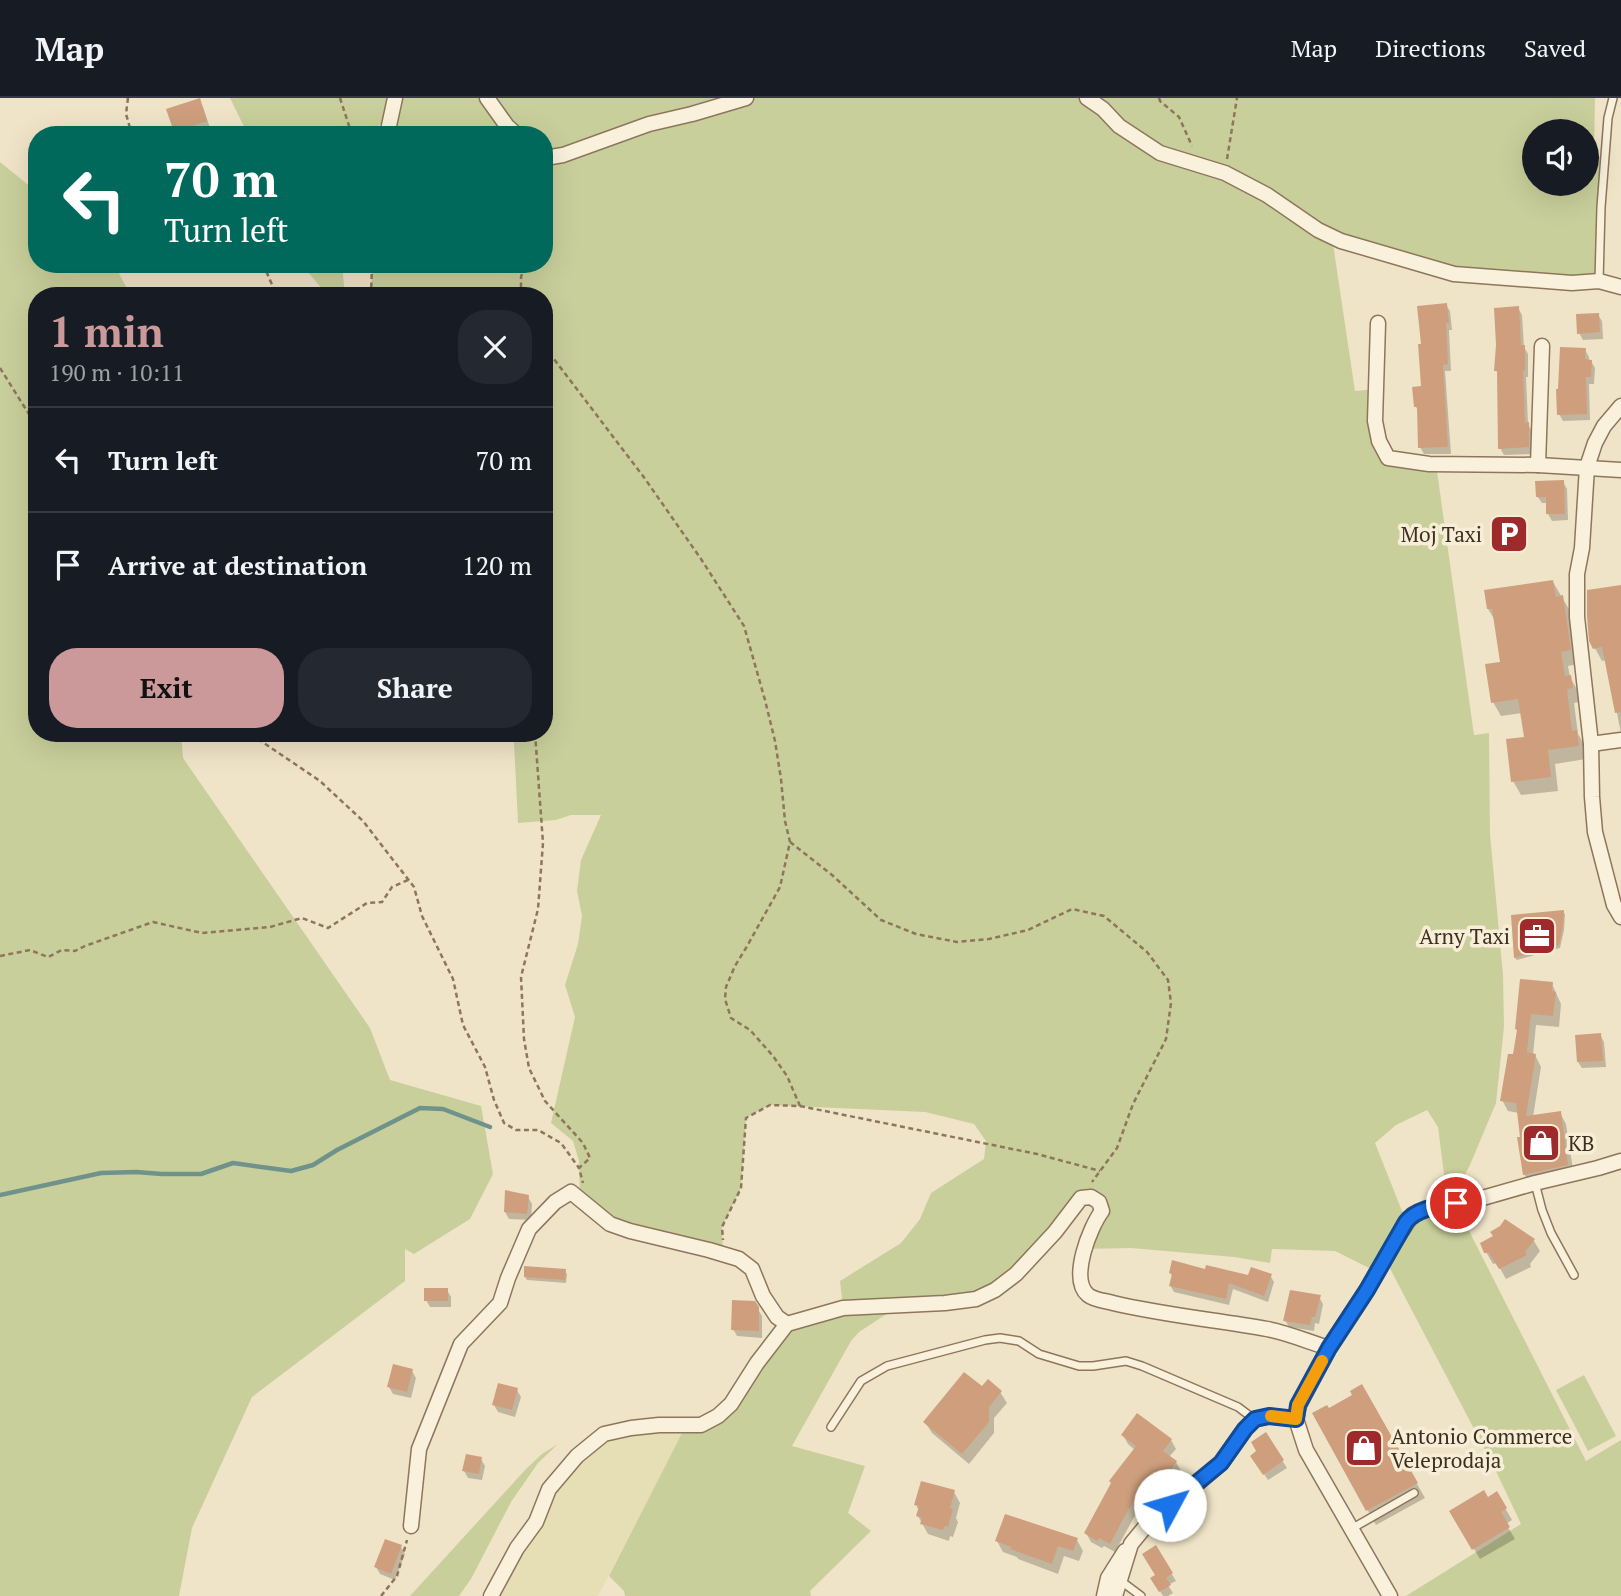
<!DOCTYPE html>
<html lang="en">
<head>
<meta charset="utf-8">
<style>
	body { margin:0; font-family:"PT Serif",serif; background:#242831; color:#f1f3f6; height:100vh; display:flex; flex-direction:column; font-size:26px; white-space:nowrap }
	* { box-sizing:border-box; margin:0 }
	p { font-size:23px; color:#9ea1a6 }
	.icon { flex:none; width:38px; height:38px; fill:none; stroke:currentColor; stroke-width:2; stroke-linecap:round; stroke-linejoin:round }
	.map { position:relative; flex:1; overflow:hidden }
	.drawer { position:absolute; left:28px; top:189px; width:525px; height:455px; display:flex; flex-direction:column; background:#171b24; border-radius:28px; box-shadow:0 7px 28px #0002 }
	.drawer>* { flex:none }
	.banner { position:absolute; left:28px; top:28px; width:525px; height:147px; border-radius:28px; box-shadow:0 7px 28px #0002; background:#00695c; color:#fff; overflow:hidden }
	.controls { position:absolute; left:1522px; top:21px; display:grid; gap:14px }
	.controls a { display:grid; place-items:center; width:77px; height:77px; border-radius:50%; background:#171b24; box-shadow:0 7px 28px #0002; font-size:35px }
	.pin { position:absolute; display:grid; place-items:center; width:60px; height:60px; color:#fff; margin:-30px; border:4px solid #fff; border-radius:50%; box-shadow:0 2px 7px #0007 }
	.me { position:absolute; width:77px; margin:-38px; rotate:51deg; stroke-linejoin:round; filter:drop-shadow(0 0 5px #0008) }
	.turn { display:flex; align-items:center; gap:24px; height:147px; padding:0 21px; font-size:32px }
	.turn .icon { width:91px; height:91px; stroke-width:2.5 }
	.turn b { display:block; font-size:49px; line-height:60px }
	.round { display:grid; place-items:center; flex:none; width:74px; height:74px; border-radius:28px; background:#242831 }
	.headline { display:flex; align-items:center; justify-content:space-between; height:119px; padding:0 21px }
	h1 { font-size:42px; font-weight:800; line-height:52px; color:#cc999b }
	.action { display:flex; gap:14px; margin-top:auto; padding:14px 21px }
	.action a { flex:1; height:80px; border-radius:28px; background:#cc999b; color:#111; font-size:28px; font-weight:800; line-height:80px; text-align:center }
	.action a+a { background:#242831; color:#f1f3f6 }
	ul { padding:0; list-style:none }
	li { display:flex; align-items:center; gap:21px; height:105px; padding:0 21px; border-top:2px solid #363941 }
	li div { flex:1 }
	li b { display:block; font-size:26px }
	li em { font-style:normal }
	header { display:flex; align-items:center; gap:42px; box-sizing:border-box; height:98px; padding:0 35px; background:#171b24; border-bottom:2px solid #363941 }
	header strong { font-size:33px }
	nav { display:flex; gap:38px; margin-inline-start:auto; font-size:24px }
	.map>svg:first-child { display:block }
</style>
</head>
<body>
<header>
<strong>Map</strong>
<nav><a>Map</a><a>Directions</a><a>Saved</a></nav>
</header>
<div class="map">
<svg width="1621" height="1498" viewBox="0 0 1621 1498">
	<rect width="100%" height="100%" fill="#f0e4c8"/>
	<path fill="#e6deb5" d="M681,1327L682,1335L598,1498H491L545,1404L604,1336Z"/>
	<g fill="#c9cf9b" fill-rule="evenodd">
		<path d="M230,0H1595L1594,54L1606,64L1599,183L1488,179L1332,139L1355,293L1377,291L1388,360L1436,366L1474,637L1489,635L1490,736L1503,877L1504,929L1496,1005L1470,1067L1450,1105H1456L1466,1127L1586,1363L1621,1342V1498H1406L1521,1426L1494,1369L1385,1161L1377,1174L1335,1153L1272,1151L1270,1165L1234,1159L1131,1150L1084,1151L1102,1113L1091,1099L995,1192L899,1208L859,1234L851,1243L792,1348L865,1368L848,1415L871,1433L810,1493L811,1498H625L624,1493L609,1478L682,1335L681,1327L718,1318L787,1226L843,1210L840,1183L901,1145L920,1121L931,1095L984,1061L986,1043L974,1026L925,1014L770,1007L746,1020L741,1090L722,1129L723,1156L630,1133L580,1100L579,1063L573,1043L551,1025L575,919L565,887L578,846L582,818L577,793L581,762L601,717H571L556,722L518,725L514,645L511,635H544V198H371L372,166H544V37H387L391,19L365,37H248ZM1535,33H1587V86H1535ZM1427,1012L1438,1029L1445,1084L1450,1105L1406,1123L1375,1045L1396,1027Z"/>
		<path d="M0,64L37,94V166H114L131,198H37V635H181L183,660L370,930L390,982L481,1008L493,1076L470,1121L414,1156L405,1151V1183L252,1299L192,1430L179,1498H0Z"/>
		<path d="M305,166H342L345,198H328L308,174Z"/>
		<path d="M1584,1277L1616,1338L1588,1353L1556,1292Z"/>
		<path d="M558,1346L538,1365L511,1404L471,1481L459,1498H410L525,1372L542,1356Z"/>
	</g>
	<g fill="#0003">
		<path d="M199,2L203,9L210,30L189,37H177L175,33Z"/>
		<path d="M1446,207L1450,213L1452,232H1449L1451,273H1445L1451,356H1424L1420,349L1419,314L1416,309Z"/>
		<path d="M1518,210L1522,217L1524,249L1528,256V279H1526L1528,326L1532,333V356L1504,357L1500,350L1498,276L1496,272Z"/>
		<path d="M1598,217L1602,223L1603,241L1583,242L1579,235Z"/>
		<path d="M1585,252L1589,259V263H1591L1595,270L1594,286H1589L1590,322L1563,323L1559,316Z"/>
		<path d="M1563,384L1567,391L1568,422L1552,423L1548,416V405H1542L1537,398Z"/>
		<path d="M1553,484L1570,513L1578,566L1568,568L1570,579L1578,593L1580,604L1574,605L1578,636L1585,648L1586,661L1555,666L1558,693L1521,697L1513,683L1526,641L1522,615L1501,618L1493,604L1502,566L1496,524L1488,511Z"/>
		<path d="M1621,493V635L1606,562L1602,563L1591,543Z"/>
		<path d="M1563,814L1565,816L1564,832L1560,850L1517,862L1515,860L1513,819Z"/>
		<path d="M1552,886L1561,906L1559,929L1536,927L1533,957H1535L1541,969L1533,1019L1560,1015L1566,1026L1574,1078L1531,1087L1524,1076L1519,1015L1508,1013L1502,1002L1514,958L1518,934Z"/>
		<path d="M1600,937L1604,944L1606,969L1582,970L1578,964Z"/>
		<path d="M528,1099L532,1106L531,1122L509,1121L505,1114Z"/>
		<path d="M1495,1139L1534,1143L1540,1153L1530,1166L1531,1169L1506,1181L1497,1165L1493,1166L1486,1154Z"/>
		<path d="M565,1173L567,1176L566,1185L527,1182L525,1179Z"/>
		<path d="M1207,1173L1249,1179L1270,1177L1274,1184L1268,1204L1233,1191L1229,1207L1174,1194L1170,1187L1173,1179L1170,1175Z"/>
		<path d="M447,1192L451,1199V1209H430L426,1202Z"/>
		<path d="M1319,1199L1323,1206L1319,1226L1315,1225L1314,1233L1289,1229L1285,1222Z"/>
		<path d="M754,1205L762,1218V1240L737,1238L733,1231Z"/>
		<path d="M412,1273L416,1280L411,1300L393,1296L389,1289Z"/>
		<path d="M1362,1289L1425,1400L1376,1427L1314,1316L1329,1312L1354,1298Z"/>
		<path d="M982,1291L1000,1294L1007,1305L994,1320V1335L969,1366L932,1335L925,1324Z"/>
		<path d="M517,1292L521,1299L515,1319L498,1314L494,1307Z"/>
		<path d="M1123,1337L1171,1342L1176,1351L1169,1359L1176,1364L1181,1373L1175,1381L1173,1380L1157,1401L1151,1396L1133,1421L1115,1454L1104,1448L1102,1450L1091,1444L1086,1435L1135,1352L1128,1346Z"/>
		<path d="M1266,1337L1287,1370L1268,1382L1252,1358L1258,1354Z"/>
		<path d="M481,1361L485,1368L482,1382L468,1380L464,1373Z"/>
		<path d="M954,1394L960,1405L956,1420L958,1424L953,1439L950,1438L949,1443L928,1436L918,1418L919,1413L916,1407Z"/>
		<path d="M1497,1396L1512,1422L1506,1426L1515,1441L1480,1461L1452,1414L1487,1402Z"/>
		<path d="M1077,1442L1083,1453L1079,1463L1064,1458L1058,1476L1018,1461L1017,1459L1003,1454L997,1443Z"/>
		<path d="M401,1449L405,1456L395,1482L380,1476L376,1469Z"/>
		<path d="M1156,1450L1176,1483L1168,1487L1173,1495L1168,1498H1163L1152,1480L1157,1478Z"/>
	</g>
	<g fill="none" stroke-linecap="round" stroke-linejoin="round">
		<path stroke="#6f938a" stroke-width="4.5" d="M0,1097L101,1075L136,1074L162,1076H201L233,1065L291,1073L313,1067L337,1052L420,1010L443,1011L490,1029"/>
	</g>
	<g fill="#cf9f7d">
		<path d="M200,0L207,23L174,34L166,11Z"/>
		<path d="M1447,205L1449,225H1446L1448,266L1443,267L1448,349L1418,350L1417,309H1414L1412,289L1421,288L1418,246H1421L1417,208Z"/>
		<path d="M1519,208L1521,247H1525V273H1523L1525,325L1529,324V349L1498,351L1497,273H1494L1496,247L1494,210Z"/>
		<path d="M1599,215L1600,234L1577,236L1576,216Z"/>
		<path d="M1560,249L1586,250L1585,261L1592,262L1591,279H1586L1587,316L1557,317L1556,291H1558Z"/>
		<path d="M1564,382L1565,416H1546V399H1536L1535,383Z"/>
		<path d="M1553,482L1556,499L1563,497L1571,552L1561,554L1565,578L1571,577L1573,590L1567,591L1572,633L1577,632L1579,648L1548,652L1551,679L1511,684L1506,641L1524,639L1518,601L1491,605L1485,566L1500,564L1492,511H1487L1484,492Z"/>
		<path d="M1621,487V614L1615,615L1602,549L1593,551L1589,543L1587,518V492Z"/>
		<path d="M1564,812L1563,828L1559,847L1514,860L1511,817Z"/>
		<path d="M1520,881L1553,884L1552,893L1556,894L1553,918L1531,916L1527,954L1536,956L1526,1018L1561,1013L1568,1067L1523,1077L1517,1039H1520L1516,1005L1500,1003L1508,956H1513L1517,932L1515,931Z"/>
		<path d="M1601,935L1603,963L1577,964L1575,937Z"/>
		<path d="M505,1092L529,1097L527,1116L504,1114Z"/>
		<path d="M1505,1121L1535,1141L1525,1154L1527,1157L1499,1171L1489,1155H1484L1480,1145L1493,1138L1490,1134L1500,1128Z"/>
		<path d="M1172,1162L1205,1171L1206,1167L1248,1177L1251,1169L1272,1176L1264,1198L1229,1185L1226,1201L1169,1188L1172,1176L1169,1175Z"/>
		<path d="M524,1168L566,1171L565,1182L524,1179Z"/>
		<rect x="424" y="1190" width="24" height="13"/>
		<path d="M1290,1192L1321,1197L1315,1219H1312L1310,1227L1283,1223Z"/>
		<path d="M732,1202L755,1203L759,1209V1233L731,1232Z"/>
		<path d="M393,1266L413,1271L407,1294L387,1289Z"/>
		<path d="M964,1274L982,1288L988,1281L1002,1293L989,1309V1324L962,1356L923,1324Z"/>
		<path d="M498,1285L518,1290L512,1312L492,1307Z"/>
		<path d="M1362,1286L1418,1385L1366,1413L1312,1315L1327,1307L1329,1310L1352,1297L1350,1293Z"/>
		<path d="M1137,1315L1172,1341L1163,1353L1177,1363L1169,1374L1168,1373L1151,1393L1146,1389L1128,1412L1110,1446L1099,1440L1097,1443L1084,1435L1111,1385L1109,1383L1136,1348L1121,1337Z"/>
		<path d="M1266,1334L1284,1362L1263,1377L1250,1358L1256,1353L1251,1344Z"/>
		<path d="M466,1356L482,1359L479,1376L462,1373Z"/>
		<path d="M921,1383L955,1392L950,1410L953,1411L948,1429L945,1428L943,1432L920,1426L922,1420L916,1418L919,1408L914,1407Z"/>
		<path d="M1484,1392L1488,1399L1497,1393L1507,1410L1501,1414L1510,1429L1472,1452L1449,1413Z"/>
		<path d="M1005,1416L1078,1440L1073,1453L1058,1448L1052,1466L1010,1451L1011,1449L995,1443Z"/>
		<path d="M385,1441L402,1447L391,1476L374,1469Z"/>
		<path d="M1156,1447L1173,1475L1166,1480L1171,1487L1159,1494L1150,1480L1155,1477L1142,1456Z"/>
	</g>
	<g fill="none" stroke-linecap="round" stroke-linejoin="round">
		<g stroke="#8d765c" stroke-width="10">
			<g id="service">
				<path d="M1599,183L1601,109L1608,20L1613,0"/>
				<path d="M1535,1085L1542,1112L1551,1135L1574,1177"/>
				<path d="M831,1329L861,1283L887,1268L985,1242L1000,1240L1019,1243L1039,1256L1079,1268H1093L1126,1263L1142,1268L1238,1309L1254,1321"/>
				<path d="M1351,1431L1414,1395"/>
				<path d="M1121,1483L1141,1498"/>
			</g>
		</g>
		<g stroke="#8d765c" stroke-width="17">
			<g id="minor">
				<path d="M487,0L507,28L517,37"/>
				<path d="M1087,0L1103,11L1119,28L1160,55L1225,75L1267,97L1318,132L1341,143L1454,176L1572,185L1599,183L1621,189"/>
				<path d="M387,37L395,0"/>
				<path d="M544,55L551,59L563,57L649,26L692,16L746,0"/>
				<path d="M1378,225L1375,323L1379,343L1388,360L1429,366L1538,367L1621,372"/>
				<path d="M1621,308L1604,328L1595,345L1587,369L1582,450L1577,476V519L1591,646L1592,699L1595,734L1614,807L1621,819"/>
				<path d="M1538,367L1542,248"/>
				<path d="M1591,646L1621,642"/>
				<path d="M411,1428L419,1351L461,1246L500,1205L508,1180L529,1131L555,1104L571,1094L610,1126L630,1133L709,1152L739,1161L752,1171L763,1198L777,1219L787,1226"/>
				<path d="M491,1498L517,1450L536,1424L549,1391L577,1358L604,1336L631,1330L659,1327H701L718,1318L731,1306L757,1265L787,1226L843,1210L945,1205L976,1201L995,1192L1016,1176L1055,1134L1081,1100L1091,1099L1099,1104L1102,1113C1090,1129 1069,1181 1088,1197C1094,1202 1106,1203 1113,1205C1164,1217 1216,1222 1267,1231C1288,1235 1309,1244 1329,1250"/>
				<path d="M1104,1498L1108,1480L1125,1453"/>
				<path d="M1115,1498L1131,1446L1149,1424L1191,1391L1221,1365L1245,1331L1255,1321L1269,1318L1296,1321"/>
				<path d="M1390,1498L1306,1352L1296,1321L1299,1307L1329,1250L1367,1192L1392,1148L1412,1117L1428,1110L1479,1101L1535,1085L1598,1070L1621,1063"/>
			</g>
		</g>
		<g stroke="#8d765c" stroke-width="2.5" stroke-dasharray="5 3.5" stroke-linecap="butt">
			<path d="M128,0L126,16L132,37"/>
			<path d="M340,0L352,37"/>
			<path d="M1159,0L1160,3L1179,19L1192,48"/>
			<path d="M186,34L188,37"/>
			<path d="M1227,61L1237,0"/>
			<path d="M544,87L545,73"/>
			<path d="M263,166L277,198"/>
			<path d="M371,198L372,166"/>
			<path d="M521,198V179L525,166"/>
			<path d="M544,248L643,378L701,461L744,528L765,602L775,643L781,681L785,723L790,744L780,789L746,850L735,868L726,889L725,901L731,920L750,932L773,958L787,978L800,1008L770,1007L746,1020L741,1090L722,1129L723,1142"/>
			<path d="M0,270L37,329"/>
			<path d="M252,635L255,639L320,683L363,723L414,789L422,818L453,881L463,927L485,969L494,1002L504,1025L516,1032H538L561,1045L579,1070"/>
			<path d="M535,635L543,745L538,811L521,879L524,941L529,970L545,1003L583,1045L590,1060L579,1070L583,1085"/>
			<path d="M790,744L832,777L881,822L916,836L957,844L989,841L1028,832L1072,811L1104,818L1147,854L1168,882L1171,905L1166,941L1133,1006L1117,1050L1092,1084"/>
			<path d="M0,858L30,852L48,859L62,852L75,853L85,848L153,824L202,835L270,829L302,820L328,830L367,805L382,804L392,789L408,782"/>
			<path d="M800,1008L1037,1056L1100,1073"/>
			<path d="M381,1498L397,1478L407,1442"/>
		</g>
		<use href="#service" stroke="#faf1dc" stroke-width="7"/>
		<use href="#minor" stroke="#faf1dc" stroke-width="14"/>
	</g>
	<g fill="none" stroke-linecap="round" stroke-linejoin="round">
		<g stroke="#114b97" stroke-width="18">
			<path id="route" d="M1170,1407L1221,1365L1245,1331L1255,1321L1269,1318L1296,1321L1298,1307L1329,1250L1367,1192L1406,1124C1417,1110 1439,1108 1456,1105"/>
		</g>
		<use href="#route" stroke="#1a73e8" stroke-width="12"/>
		<path stroke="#f59e0b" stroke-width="12" d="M1271,1318L1296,1321L1298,1307L1322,1263"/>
	</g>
	<defs>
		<g id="parking-square" transform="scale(2.0125)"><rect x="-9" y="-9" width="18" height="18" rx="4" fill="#9e2a2b" stroke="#f7eed8"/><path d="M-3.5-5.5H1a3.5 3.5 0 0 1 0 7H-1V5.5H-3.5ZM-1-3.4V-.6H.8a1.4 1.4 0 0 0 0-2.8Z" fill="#fff"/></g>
		<g id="office-square" transform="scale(2.0125)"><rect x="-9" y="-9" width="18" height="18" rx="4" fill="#9e2a2b" stroke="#f7eed8"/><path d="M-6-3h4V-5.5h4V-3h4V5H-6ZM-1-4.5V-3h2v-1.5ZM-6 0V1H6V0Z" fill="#fff"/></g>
		<g id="shop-square" transform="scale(2.0125)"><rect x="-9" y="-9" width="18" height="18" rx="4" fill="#9e2a2b" stroke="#f7eed8"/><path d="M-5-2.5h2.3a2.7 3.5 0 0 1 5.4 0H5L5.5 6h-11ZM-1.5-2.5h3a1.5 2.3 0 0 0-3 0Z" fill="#fff"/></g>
	</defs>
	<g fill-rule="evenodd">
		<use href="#parking-square" x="1509" y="436"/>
		<use href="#office-square" x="1537" y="838"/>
		<use href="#shop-square" x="1541" y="1045"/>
		<use href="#shop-square" x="1364" y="1350"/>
	</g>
	<g text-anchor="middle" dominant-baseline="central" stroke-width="7" stroke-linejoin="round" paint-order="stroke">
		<g font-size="21" fill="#3d2e20" stroke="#f7eed8" text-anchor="end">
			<text x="1482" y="436">Moj Taxi</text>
			<text x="1510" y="838">Arny Taxi</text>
			<text x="1568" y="1045" text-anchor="start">KB</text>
			<text x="1391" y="1338" text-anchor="start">Antonio Commerce<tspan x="1391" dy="24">Veleprodaja</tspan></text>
		</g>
	</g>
</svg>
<div class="controls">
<a><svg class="icon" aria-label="sound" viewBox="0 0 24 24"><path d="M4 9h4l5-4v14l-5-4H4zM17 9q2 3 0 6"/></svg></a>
</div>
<div class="pin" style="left:1456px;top:1105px;background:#d93025"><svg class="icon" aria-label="arrive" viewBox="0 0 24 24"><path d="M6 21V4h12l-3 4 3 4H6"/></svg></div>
<svg class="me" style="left:1170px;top:1407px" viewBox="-20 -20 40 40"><circle r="19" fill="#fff"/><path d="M0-13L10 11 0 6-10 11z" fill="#1a73e8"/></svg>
<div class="banner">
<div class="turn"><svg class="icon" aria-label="left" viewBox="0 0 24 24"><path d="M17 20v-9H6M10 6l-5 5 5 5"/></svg><div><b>70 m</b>Turn left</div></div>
</div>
<section class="drawer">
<div class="headline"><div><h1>1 min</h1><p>190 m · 10:11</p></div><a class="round"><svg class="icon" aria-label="close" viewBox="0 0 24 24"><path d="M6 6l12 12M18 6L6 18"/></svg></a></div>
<ul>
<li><svg class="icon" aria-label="left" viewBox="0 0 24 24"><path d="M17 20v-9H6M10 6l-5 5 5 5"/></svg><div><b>Turn left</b></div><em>70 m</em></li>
<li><svg class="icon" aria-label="arrive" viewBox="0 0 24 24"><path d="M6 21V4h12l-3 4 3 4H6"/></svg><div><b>Arrive at destination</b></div><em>120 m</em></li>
</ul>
<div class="action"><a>Exit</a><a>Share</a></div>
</section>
</div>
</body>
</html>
